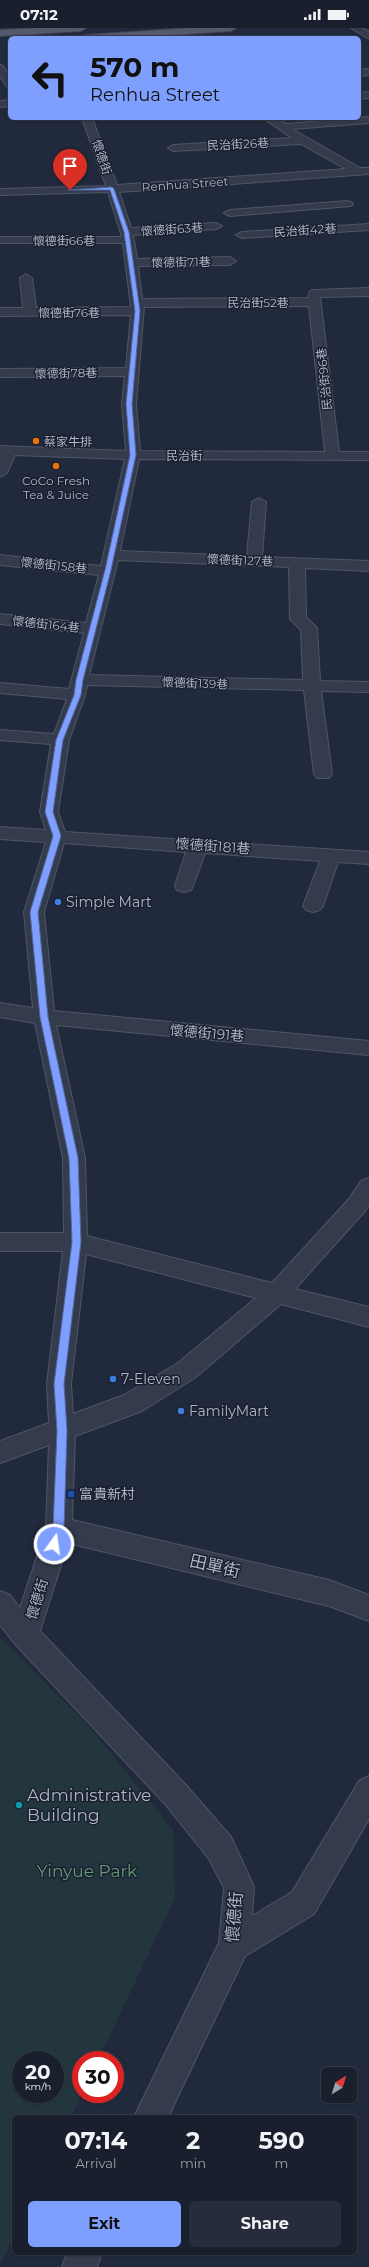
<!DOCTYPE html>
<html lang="en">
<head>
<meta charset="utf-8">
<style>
	body { margin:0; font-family:Montserrat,"Noto Sans TC",sans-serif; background:#262c39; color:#f1f3f6; height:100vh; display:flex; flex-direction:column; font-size:15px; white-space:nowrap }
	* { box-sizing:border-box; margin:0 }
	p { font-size:13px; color:#9fa2aa }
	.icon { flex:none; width:22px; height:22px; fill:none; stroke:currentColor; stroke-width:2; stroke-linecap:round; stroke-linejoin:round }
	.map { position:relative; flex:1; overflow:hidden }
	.panel { position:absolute; left:12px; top:2087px; width:345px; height:140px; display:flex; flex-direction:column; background:#191f2d; border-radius:6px; box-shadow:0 1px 3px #0004,0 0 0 1px #373d49 }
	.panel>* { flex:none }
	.guide { position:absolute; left:8px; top:8px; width:353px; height:84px; border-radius:6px; box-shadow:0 1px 3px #0004,0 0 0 1px #373d49; background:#7e9ffe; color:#111; overflow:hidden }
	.needle { width:26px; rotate:38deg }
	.controls { position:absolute; left:321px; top:2039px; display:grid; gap:8px }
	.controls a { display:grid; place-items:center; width:36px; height:36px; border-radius:6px; background:#191f2d; box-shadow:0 1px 3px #0004,0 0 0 1px #373d49; font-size:20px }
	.speed { position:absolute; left:12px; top:2023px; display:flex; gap:8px; font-size:20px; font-weight:700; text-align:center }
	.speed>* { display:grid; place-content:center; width:52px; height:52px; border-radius:50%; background:#191f2d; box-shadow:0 1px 3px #0004,0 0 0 1px #373d49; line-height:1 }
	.speed small { font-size:10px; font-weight:400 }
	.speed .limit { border:6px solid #d22; background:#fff; color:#111 }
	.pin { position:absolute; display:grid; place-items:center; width:34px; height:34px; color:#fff; margin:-41px -17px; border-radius:50% 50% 50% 0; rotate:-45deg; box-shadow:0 0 4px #0007 }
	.pin .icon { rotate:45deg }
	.me { position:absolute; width:44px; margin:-22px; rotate:14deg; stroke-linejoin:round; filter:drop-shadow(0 0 3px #0008) }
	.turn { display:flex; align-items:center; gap:14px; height:84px; padding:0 16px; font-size:18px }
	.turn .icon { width:52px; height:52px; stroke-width:2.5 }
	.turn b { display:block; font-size:28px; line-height:34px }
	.eta { display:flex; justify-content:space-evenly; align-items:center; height:68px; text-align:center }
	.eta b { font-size:24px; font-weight:700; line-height:28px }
	.primary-button { display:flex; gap:8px; margin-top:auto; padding:8px 16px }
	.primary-button a { flex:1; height:46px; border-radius:6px; background:#7e9ffe; color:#111; font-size:16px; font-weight:700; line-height:46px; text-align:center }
	.primary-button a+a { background:#262c39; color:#f1f3f6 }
	.status { display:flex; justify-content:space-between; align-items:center; height:28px; padding:0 20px; background:#191f2d; direction:ltr }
	.status svg { height:11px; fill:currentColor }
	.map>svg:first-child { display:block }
</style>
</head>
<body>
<div class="status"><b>07:12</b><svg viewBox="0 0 49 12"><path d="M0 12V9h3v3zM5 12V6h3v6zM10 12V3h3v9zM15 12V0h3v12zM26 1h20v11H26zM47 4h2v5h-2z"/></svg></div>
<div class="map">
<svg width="369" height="2239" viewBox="0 0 369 2239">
	<rect width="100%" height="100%" fill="#21293c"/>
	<path fill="#23363d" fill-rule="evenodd" d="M0,1610L87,1696L173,1802L175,1870L98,2032H81L82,2066L71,2089H14V2208L0,2237ZM21,2032H55V2066H21Z"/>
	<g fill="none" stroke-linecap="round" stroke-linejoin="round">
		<g stroke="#4f5666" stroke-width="2">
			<g id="minor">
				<path d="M351,0H362L369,4V11Z"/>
				<path d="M0,37L3,38L10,49V60L7,59L0,48Z"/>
				<path d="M369,41V47L359,48V42Z"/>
				<path d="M369,64V70L359,71V65Z"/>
				<path d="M10,72V78L0,79V73Z"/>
				<path d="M369,89V95L292,101L360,140H369V146L119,164L131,200L216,195L222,198L216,201L133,207L137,231L230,229L236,233L230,237L138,238L142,271L308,270L310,263L314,262L369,260V268L320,269L339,424H369V432L139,431L120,523L247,528L252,474L259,470L266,474L262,529L369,533V543L305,540L306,589L317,600L320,653L369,654V664L321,663L332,746L329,750H317L314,746L304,662L87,657L85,667L69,712L58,784L65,804L369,824V836L338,834L323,878L320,882L313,884L306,882L303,878L320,833L205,825L193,858L191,862L184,864L177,862L175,858L186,824L64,815L44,884L54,983L369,1013V1027L56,997L85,1130L87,1208L272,1255L349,1171L361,1153L369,1150V1177L365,1183L295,1261L369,1279V1299L281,1276L196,1349L142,1383L75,1408L72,1492L329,1552L369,1567V1593L329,1578L68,1515L40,1603L185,1756L231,1809L254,1859L252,1888L292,1864L359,1753L369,1748V1791L314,1886L245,1928L168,2089H134L219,1915L224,1860L209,1831L165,1776L15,1616L0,1597V1563L10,1567L20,1580L46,1501L49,1417L0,1435V1413L49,1395L47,1356L63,1223H0V1205H64L63,1130L35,995L0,989V975L33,980L24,884L46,814L0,811V799L46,802L40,784L51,716L0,712V702L54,706L67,671L0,665V655L69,661L84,605L0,596V586L86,595L99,547L0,537V527L101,538L125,431L15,427L7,445L0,449V418L126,423L122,376L125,348L0,349V341L126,340L131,287L0,288V280H23L20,250L26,246L32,250L36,280L131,279L123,215H0V209H122L108,164L0,167V161L106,158L82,90H92L117,157L346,141L301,116L173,123L168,120L173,117L292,110L263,90H275L286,96ZM309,278L325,424L140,423L136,376L144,279ZM118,532L289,539L290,591L301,602L303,652L89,647ZM86,1226L256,1270L178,1335L124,1367L73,1386L71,1356Z"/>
				<path d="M347,173L351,174L353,176L351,178L230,188L224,185L230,182Z"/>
				<path d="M369,196V202L242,210L236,207L242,204Z"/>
				<path d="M67,2225H102L97,2239H62Z"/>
			</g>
		</g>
		<g stroke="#3e4455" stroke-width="2">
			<g id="major">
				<path d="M37,0H86L81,3L0,8V2Z"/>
				<path d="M191,0H236L231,3L126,10H81L86,7Z"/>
			</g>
		</g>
		<use href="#minor" fill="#343b4c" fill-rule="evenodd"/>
		<use href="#major" fill="#525a6c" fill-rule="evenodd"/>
	</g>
	<path fill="#7e9ffe" stroke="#5267a5" d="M112,159L114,161L129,204L140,283L132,376L136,427L111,542L83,652L81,667L63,712L53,784L61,808L38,884L48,989L78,1130L81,1214L64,1356L67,1403L64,1501L58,1519L54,1521L48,1516L53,1501L57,1403L54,1356L72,1214L69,1130L40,989L30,884L53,808L45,784L56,712L74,667L76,652L105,542L130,427L126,376L135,283L124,204L110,162H68Z"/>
	<g fill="#e8710a" stroke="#1a2030" stroke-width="1.5">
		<circle cx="36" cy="413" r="4"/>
		<circle cx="56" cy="438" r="4"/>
	</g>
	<g fill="#3f7fe0" stroke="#1a2030" stroke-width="1.5">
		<circle cx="58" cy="874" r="4"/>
		<circle cx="113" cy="1351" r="4"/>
		<circle cx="181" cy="1383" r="4"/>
	</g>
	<rect fill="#1a4fb4" stroke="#1a2030" stroke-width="1.5" x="67" y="1462" width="8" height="8" rx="2"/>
	<circle fill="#0f9aa8" stroke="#1a2030" stroke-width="1.5" cx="19" cy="1777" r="4"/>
	<g text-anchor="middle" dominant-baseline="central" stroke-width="3" stroke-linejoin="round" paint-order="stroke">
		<g font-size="12" fill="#afb6c8" stroke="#1a2030">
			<text transform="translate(238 116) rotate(-3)">民治街26巷</text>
			<text transform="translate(102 129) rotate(71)">懷德街</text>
			<text transform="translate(185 156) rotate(-4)">Renhua Street</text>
			<text transform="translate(172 201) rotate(-4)">懷德街63巷</text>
			<text transform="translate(305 202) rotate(-4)">民治街42巷</text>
			<text x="64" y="212">懷德街66巷</text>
			<text transform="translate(181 234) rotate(-1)">懷德街71巷</text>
			<text x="258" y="274">民治街52巷</text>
			<text x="69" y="284">懷德街76巷</text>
			<text transform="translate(66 345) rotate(-1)">懷德街78巷</text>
			<text transform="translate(324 351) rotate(-96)">民治街96巷</text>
			<text x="184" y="427">民治街</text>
			<text transform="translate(240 532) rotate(2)">懷德街127巷</text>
			<text transform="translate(54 537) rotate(6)">懷德街158巷</text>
			<text transform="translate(46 596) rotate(6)">懷德街164巷</text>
			<text transform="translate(195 655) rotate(2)">懷德街139巷</text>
		</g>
		<g font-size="12" fill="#afb6c8" stroke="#1a2030" text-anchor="start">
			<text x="44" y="413">蔡家牛排</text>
			<text x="56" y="452" text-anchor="middle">CoCo Fresh<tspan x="56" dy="14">Tea &amp; Juice</tspan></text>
		</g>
		<g font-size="14" fill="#afb6c8" stroke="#1a2030">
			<text transform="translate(213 818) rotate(4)">懷德街181巷</text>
			<text transform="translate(207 1005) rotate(5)">懷德街191巷</text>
			<text transform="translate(37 1571) rotate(-73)">懷德街</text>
		</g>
		<g font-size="14" fill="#afb6c8" stroke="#1a2030" text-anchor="start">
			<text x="66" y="874">Simple Mart</text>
			<text x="121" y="1351">7-Eleven</text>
			<text x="189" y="1383">FamilyMart</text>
			<text x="79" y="1466">富貴新村</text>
		</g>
		<g font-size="17" fill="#afb6c8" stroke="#1a2030">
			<text transform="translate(215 1538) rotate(13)">田單街</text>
			<text transform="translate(234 1889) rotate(-85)">懷德街</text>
		</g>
		<g font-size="17" fill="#afb6c8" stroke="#1a2030" text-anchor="start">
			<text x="27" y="1767">Administrative<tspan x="27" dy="20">Building</tspan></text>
		</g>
		<g font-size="17" fill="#659a78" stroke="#1a2030">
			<text x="87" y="1843">Yinyue Park</text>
		</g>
	</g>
</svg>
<div class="controls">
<a><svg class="needle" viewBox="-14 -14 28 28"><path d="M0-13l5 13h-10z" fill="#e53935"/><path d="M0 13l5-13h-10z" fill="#9fa2aa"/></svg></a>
</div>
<div class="speed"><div>20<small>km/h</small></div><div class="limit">30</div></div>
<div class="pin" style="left:70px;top:162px;background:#d93025"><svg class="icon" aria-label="arrive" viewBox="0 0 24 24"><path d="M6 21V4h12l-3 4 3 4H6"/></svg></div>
<svg class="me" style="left:54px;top:1516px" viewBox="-20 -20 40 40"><circle r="17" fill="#7e9ffe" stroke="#fff" stroke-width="3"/><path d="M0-11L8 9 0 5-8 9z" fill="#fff"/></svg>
<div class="guide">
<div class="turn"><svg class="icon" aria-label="left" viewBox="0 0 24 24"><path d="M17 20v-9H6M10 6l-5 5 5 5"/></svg><div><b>570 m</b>Renhua Street</div></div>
</div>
<section class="panel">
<div class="eta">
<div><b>07:14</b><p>Arrival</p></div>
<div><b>2</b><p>min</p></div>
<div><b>590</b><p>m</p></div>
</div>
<div class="primary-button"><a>Exit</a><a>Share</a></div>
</section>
</div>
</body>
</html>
